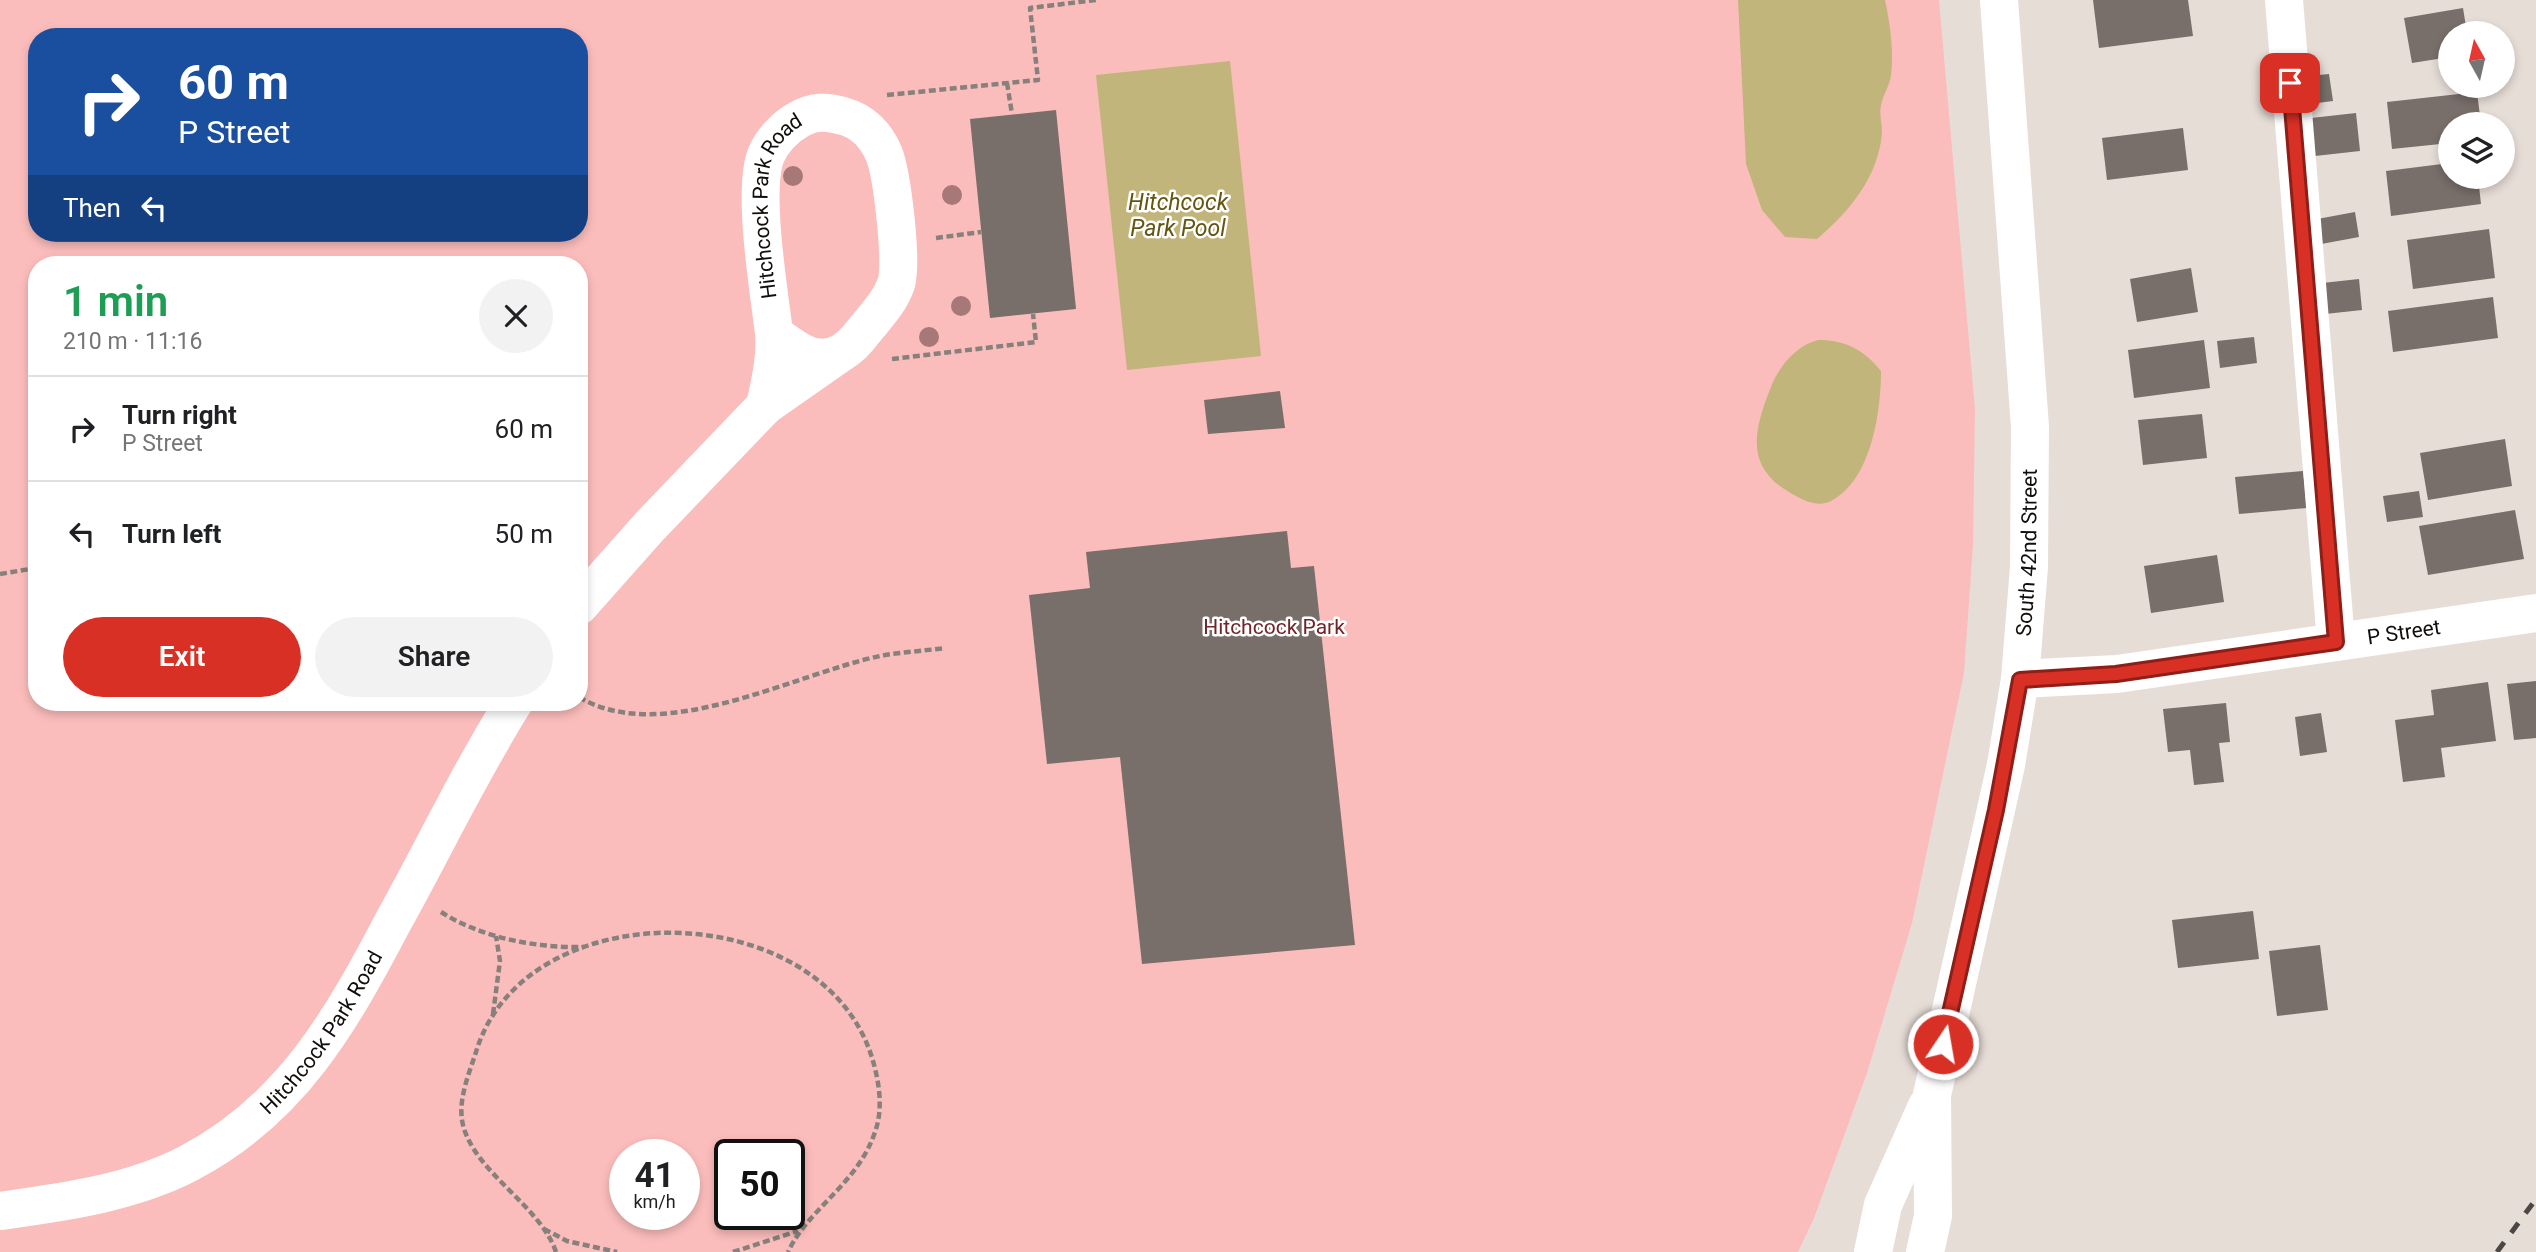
<!DOCTYPE html>
<html lang="en">
<head>
<meta charset="utf-8">
<style>
	body { margin:0; font-family:Roboto,sans-serif; background:#f2f2f2; color:#202124; height:100vh; display:flex; flex-direction:column; font-size:26px; white-space:nowrap }
	* { box-sizing:border-box; margin:0 }
	p { font-size:23px; color:#757577 }
	.icon { flex:none; width:38px; height:38px; fill:none; stroke:currentColor; stroke-width:2; stroke-linecap:round; stroke-linejoin:round }
	.map { position:relative; flex:1; overflow:hidden }
	.panel { position:absolute; left:28px; top:256px; width:560px; height:455px; display:flex; flex-direction:column; background:#fff; border-radius:28px; box-shadow:0 4px 10px #0003 }
	.panel>* { flex:none }
	.guide { position:absolute; left:28px; top:28px; width:560px; height:214px; border-radius:28px; box-shadow:0 4px 10px #0003; background:#1a4fa0; color:#fff; overflow:hidden }
	.needle { width:46px; rotate:352deg }
	.tools { position:absolute; left:2438px; top:21px; display:grid; gap:14px }
	.tools a { display:grid; place-items:center; width:77px; height:77px; border-radius:50%; background:#fff; box-shadow:0 4px 10px #0003; font-size:35px }
	.speed { position:absolute; left:609px; top:1139px; display:flex; gap:14px; font-size:35px; font-weight:700; text-align:center }
	.speed>* { display:grid; place-content:center; width:91px; height:91px; border-radius:50%; background:#fff; box-shadow:0 4px 10px #0003; line-height:1 }
	.speed small { font-size:18px; font-weight:400 }
	.speed .limit { border:4px solid #111; border-radius:10px; background:#fff; color:#111 }
	.pin { position:absolute; display:grid; place-items:center; width:60px; height:60px; color:#fff; margin:-30px; border-radius:14px; box-shadow:0 4px 10px #0006 }
	.me { position:absolute; width:77px; margin:-38px; rotate:12deg; stroke-linejoin:round; filter:drop-shadow(0 0 5px #0008) }
	.turn { display:flex; align-items:center; gap:24px; height:147px; padding:0 35px; font-size:32px }
	.turn .icon { width:91px; height:91px; stroke-width:2.5 }
	.turn b { display:block; font-size:49px; line-height:60px }
	.then { display:flex; align-items:center; height:66px; padding:0 35px; background:#0003; gap:14px; font-size:26px }
	.round { display:grid; place-items:center; flex:none; width:74px; height:74px; border-radius:37px; background:#f2f2f2 }
	.head { display:flex; align-items:center; justify-content:space-between; height:119px; padding:0 35px }
	h1 { font-size:42px; font-weight:600; line-height:52px; color:#1e9e55 }
	.primary-button { display:flex; gap:14px; margin-top:auto; padding:14px 35px }
	.primary-button a { flex:1; height:80px; border-radius:42px; background:#d93025; color:#fff; font-size:28px; font-weight:600; line-height:80px; text-align:center }
	.primary-button a+a { background:#f2f2f2; color:#202124 }
	ul { padding:0; list-style:none }
	li { display:flex; align-items:center; gap:21px; height:105px; padding:0 35px; border-top:2px solid #e0e0e0 }
	li div { flex:1 }
	li b { display:block; font-size:26px }
	li em { font-style:normal }
	.map>svg:first-child { display:block }
</style>
</head>
<body>
<div class="map">
<svg width="2536" height="1252" viewBox="0 0 2536 1252">
	<rect width="100%" height="100%" fill="#e7ddd7"/>
	<path fill="#fbbdbb" fill-rule="evenodd" d="M0,0H1939L1975,409L1973,545L1964,673L1912,923L1867,1073L1814,1218L1798,1252H0ZM37,37H579V233H37ZM37,264H579V702H37ZM625,1155H684V1214H625ZM730,1155H789V1214H730Z"/>
	<g fill="#c2b57c">
		<path d="M1738,0H1885C1890,23 1894,51 1891,75C1890,85 1883,95 1881,105C1879,114 1882,123 1882,132C1879,176 1850,211 1817,239L1785,237L1762,210L1746,164Z"/>
		<path d="M1230,61L1261,356L1127,370L1096,75Z"/>
		<path d="M1818,340C1846,340 1864,350 1881,371C1881,410 1872,480 1831,501C1819,507 1807,502 1796,496C1745,470 1752,434 1771,387C1779,366 1797,345 1818,340Z"/>
	</g>
	<g fill="#786e6a">
		<path d="M2093,0H2188L2193,36L2099,48Z"/>
		<path d="M2463,8L2467,33H2450V57L2412,63L2404,18Z"/>
		<path d="M2329,74L2333,101L2302,105L2298,77Z"/>
		<path d="M2477,92L2481,124H2450V143L2392,149L2387,102Z"/>
		<path d="M1056,110L1076,309L990,318L970,119Z"/>
		<path d="M2356,113L2360,151L2315,156L2311,118Z"/>
		<path d="M2183,128L2188,170L2107,180L2102,138Z"/>
		<path d="M2450,163V177H2478L2481,204L2391,216L2386,171Z"/>
		<path d="M2355,212L2359,237L2316,245L2312,220Z"/>
		<path d="M2489,229L2495,278L2413,289L2407,240Z"/>
		<path d="M2191,268L2198,312L2137,322L2130,279Z"/>
		<path d="M2359,279L2362,310L2316,315L2313,284Z"/>
		<path d="M2493,297L2498,338L2393,352L2388,311Z"/>
		<path d="M2254,337L2257,363L2220,368L2217,341Z"/>
		<path d="M2204,340L2210,388L2134,398L2128,350Z"/>
		<path d="M1280,391L1285,428L1208,434L1204,400Z"/>
		<path d="M2202,414L2207,458L2143,465L2138,420Z"/>
		<path d="M2505,439L2512,486L2428,500L2420,453Z"/>
		<path d="M2303,471L2307,508L2239,514L2235,477Z"/>
		<path d="M2419,491L2423,517L2387,522L2383,496Z"/>
		<path d="M2515,510L2524,559L2428,575L2419,526Z"/>
		<path d="M1287,531L1291,568L1314,566L1355,945L1142,964L1120,757L1047,764L1029,595L1090,588L1086,552Z"/>
		<path d="M2217,555L2224,602L2151,613L2144,566Z"/>
		<path d="M2536,681V738L2514,740L2507,684Z"/>
		<path d="M2488,682L2496,741L2441,748L2445,777L2403,782L2395,720L2434,715L2431,690Z"/>
		<path d="M2226,703L2230,742L2219,743L2224,782L2194,785L2190,750L2168,752L2163,709Z"/>
		<path d="M2321,713L2327,752L2300,756L2295,717Z"/>
		<path d="M2253,911L2259,959L2178,968L2172,920Z"/>
		<path d="M2320,945L2328,1010L2277,1016L2269,951Z"/>
	</g>
	<g fill="none" stroke-linecap="round" stroke-linejoin="round">
		<g stroke="#87807c" stroke-width="4.5" stroke-dasharray="7 3.5" stroke-linecap="butt">
			<path d="M1007,83L1012,114"/>
			<path d="M887,95L1038,80L1030,8L1096,0"/>
			<path d="M936,238L981,232"/>
			<path d="M892,359L1036,342L1033,314"/>
			<path d="M0,574L30,569"/>
			<path d="M579,697C662,747 794,674 880,656C901,652 923,651 945,648"/>
			<path d="M441,912C482,938 536,948 584,947"/>
			<path d="M493,1014L500,961L496,936"/>
			<path d="M544,1229L567,1241L617,1252"/>
			<path d="M556,1252C540,1205 475,1173 463,1125C457,1101 469,1074 476,1052C525,889 825,894 873,1061C879,1082 883,1107 876,1129C859,1184 809,1207 788,1252"/>
			<path d="M733,1252L798,1231"/>
		</g>
		<g stroke="#fff" stroke-width="38">
			<path d="M2284,0L2336,642"/>
			<path id="s1" d="M765,406C770,382 776,359 774,333C769,291 752,191 766,155C772,141 785,127 798,120C813,111 826,111 843,116C862,121 876,135 884,154C892,174 903,264 896,284C890,302 875,317 863,332C851,348 836,361 815,357C801,355 785,341 774,334"/>
			<path d="M579,606L650,526L765,406L838,355"/>
			<path id="s2" d="M2020,679L2117,674L2536,613"/>
			<path id="s3" d="M0,1211C64,1202 132,1193 189,1163C292,1109 342,1019 394,920C434,848 470,772 514,702"/>
		</g>
		<g stroke="#fff" stroke-width="38">
			<path d="M1873,1252L1883,1205L1927,1106"/>
			<path id="s4" d="M1925,1252L1933,1216L1932,1095L2006,765L2020,679L2029,567L2030,427L1999,0"/>
		</g>
		<path stroke="#4c4744" stroke-width="5" stroke-dasharray="12 12" stroke-linecap="butt" d="M2497,1252L2536,1199"/>
	</g>
	<g fill="#a67877">
		<circle cx="793" cy="176" r="10"/>
		<circle cx="952" cy="195" r="10"/>
		<circle cx="961" cy="306" r="10"/>
		<circle cx="929" cy="337" r="10"/>
	</g>
	<g fill="none" stroke-linecap="round" stroke-linejoin="round">
		<g stroke="#8d1f18" stroke-width="18">
			<path id="route" d="M1943,1044L1996,810L2020,680L2116,674L2336,642L2290,83"/>
		</g>
		<use href="#route" stroke="#d93025" stroke-width="12"/>
	</g>
	<g text-anchor="middle" dominant-baseline="central" stroke-width="5" stroke-linejoin="round" paint-order="stroke">
		<g font-size="21" fill="#110e0c" stroke="#fff">
			<text stroke="none"><textPath href="#s1" startOffset="206">Hitchcock Park Road</textPath></text>
			<text stroke="none"><textPath href="#s4" startOffset="710">South 42nd Street</textPath></text>
			<text stroke="none"><textPath href="#s2" startOffset="387">P Street</textPath></text>
			<text stroke="none"><textPath href="#s3" startOffset="385">Hitchcock Park Road</textPath></text>
		</g>
		<g font-size="21" fill="#712529" stroke="#fff">
			<text x="1274" y="627">Hitchcock Park</text>
		</g>
		<g font-size="23" font-style="italic" fill="#645612" stroke="#fff">
			<text x="1178" y="202">Hitchcock<tspan x="1178" dy="26">Park Pool</tspan></text>
		</g>
	</g>
</svg>
<div class="tools">
<a><svg class="needle" viewBox="-14 -14 28 28"><path d="M0-13l5 13h-10z" fill="#e53935"/><path d="M0 13l5-13h-10z" fill="#757577"/></svg></a>
<a><svg class="icon" aria-label="layers" viewBox="0 0 24 24"><path d="M12 4l9 5-9 5-9-5zM3 14l9 5 9-5"/></svg></a>
</div>
<div class="speed"><div>41<small>km/h</small></div><div class="limit">50</div></div>
<div class="pin" style="left:2290px;top:83px;background:#d93025"><svg class="icon" aria-label="arrive" viewBox="0 0 24 24"><path d="M6 21V4h12l-3 4 3 4H6"/></svg></div>
<svg class="me" style="left:1943px;top:1044px" viewBox="-20 -20 40 40"><circle r="17" fill="#d93025" stroke="#fff" stroke-width="3"/><path d="M0-11L8 9 0 5-8 9z" fill="#fff"/></svg>
<div class="guide">
<div class="turn"><svg class="icon" aria-label="right" viewBox="0 0 24 24"><path d="M7 20v-9h11M14 6l5 5-5 5"/></svg><div><b>60 m</b>P Street</div></div>
<div class="then">Then<svg class="icon" aria-label="left" viewBox="0 0 24 24"><path d="M17 20v-9H6M10 6l-5 5 5 5"/></svg></div>
</div>
<section class="panel">
<div class="head"><div><h1>1 min</h1><p>210 m · 11:16</p></div><a class="round"><svg class="icon" aria-label="close" viewBox="0 0 24 24"><path d="M6 6l12 12M18 6L6 18"/></svg></a></div>
<ul>
<li><svg class="icon" aria-label="right" viewBox="0 0 24 24"><path d="M7 20v-9h11M14 6l5 5-5 5"/></svg><div><b>Turn right</b><p>P Street</p></div><em>60 m</em></li>
<li><svg class="icon" aria-label="left" viewBox="0 0 24 24"><path d="M17 20v-9H6M10 6l-5 5 5 5"/></svg><div><b>Turn left</b></div><em>50 m</em></li>
</ul>
<div class="primary-button"><a>Exit</a><a>Share</a></div>
</section>
</div>
</body>
</html>
